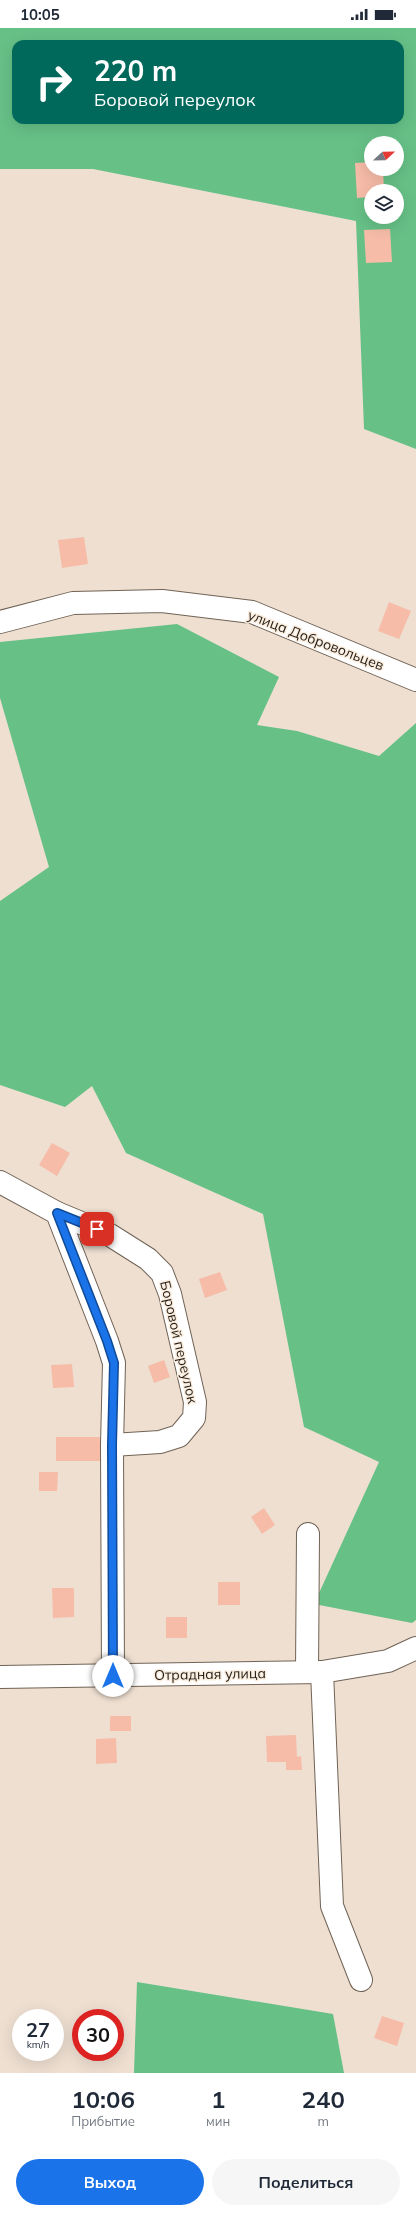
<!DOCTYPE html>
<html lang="ru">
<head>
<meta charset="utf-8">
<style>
	body { margin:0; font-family:Mulish,sans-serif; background:#f6f6f7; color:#1f2937; height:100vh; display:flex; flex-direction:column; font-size:15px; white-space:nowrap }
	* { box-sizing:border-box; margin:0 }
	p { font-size:13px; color:#747a83 }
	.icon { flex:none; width:22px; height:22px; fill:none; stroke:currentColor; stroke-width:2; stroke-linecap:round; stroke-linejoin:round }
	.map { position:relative; height:2045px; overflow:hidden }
	.drawer { display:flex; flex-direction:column; background:#fff; flex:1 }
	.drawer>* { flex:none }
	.banner { position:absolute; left:12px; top:12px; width:392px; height:84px; border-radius:12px; box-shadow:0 4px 16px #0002; background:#00695c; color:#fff; overflow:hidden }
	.needle { width:26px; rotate:68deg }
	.buttons { position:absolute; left:364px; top:108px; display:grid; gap:8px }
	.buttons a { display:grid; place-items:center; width:40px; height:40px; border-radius:50%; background:#fff; box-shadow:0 4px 16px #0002; font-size:20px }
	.speed { position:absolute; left:12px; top:1981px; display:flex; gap:8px; font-size:20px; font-weight:700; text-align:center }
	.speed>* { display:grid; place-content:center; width:52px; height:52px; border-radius:50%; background:#fff; box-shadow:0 4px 16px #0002; line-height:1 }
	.speed small { font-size:10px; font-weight:400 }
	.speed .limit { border:6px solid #d22; background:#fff; color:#111 }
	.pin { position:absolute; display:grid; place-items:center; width:34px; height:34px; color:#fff; margin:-17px; border-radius:8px; box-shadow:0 2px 6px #0006 }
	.me { position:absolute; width:44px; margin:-22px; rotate:0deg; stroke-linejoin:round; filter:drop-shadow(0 0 3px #0008) }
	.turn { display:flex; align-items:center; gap:14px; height:84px; padding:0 16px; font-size:18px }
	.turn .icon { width:52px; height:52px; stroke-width:2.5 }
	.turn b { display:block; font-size:28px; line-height:34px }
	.eta { display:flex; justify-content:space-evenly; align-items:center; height:68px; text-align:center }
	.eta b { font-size:24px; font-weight:700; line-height:28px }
	.cta { display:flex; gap:8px; margin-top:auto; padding:8px 16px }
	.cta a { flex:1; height:46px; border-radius:24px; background:#1a73e8; color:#fff; font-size:16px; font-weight:700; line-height:46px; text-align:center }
	.cta a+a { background:#f6f6f7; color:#1f2937 }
	.status { display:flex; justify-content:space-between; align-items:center; height:28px; padding:0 20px; background:#fff; direction:ltr }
	.status svg { height:11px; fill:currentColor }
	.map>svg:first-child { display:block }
</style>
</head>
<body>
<div class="status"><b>10:05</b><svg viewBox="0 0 49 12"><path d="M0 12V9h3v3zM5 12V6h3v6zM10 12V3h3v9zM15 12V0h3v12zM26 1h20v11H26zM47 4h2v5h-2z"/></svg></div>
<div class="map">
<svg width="416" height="2045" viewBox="0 0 416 2045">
	<rect width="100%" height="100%" fill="#eedfd1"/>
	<g fill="#67c187" fill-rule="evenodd">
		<path d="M0,0H416V421L364,401L356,193L93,141H0ZM16,16H400V92H16ZM371,115H397V141H371ZM371,163H397V189H371Z"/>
		<path d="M177,596L279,649L257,697L297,703L379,728L416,695V1592L412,1595L314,1576L379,1434L304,1399L263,1186L126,1125L92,1058L65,1079L0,1057V873L49,839L0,670V614Z"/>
		<path d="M137,1954L333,1986L344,2045H134Z"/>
	</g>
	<g fill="#f6bca8">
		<path d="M371,134V141H383L384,163H371V169L357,170L355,135Z"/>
		<path d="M390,201L392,234L366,235L364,202Z"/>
		<path d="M84,509L88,536L62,540L58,512Z"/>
		<path d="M389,574L411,583L399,611L378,603Z"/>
		<path d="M52,1115L70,1125L57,1148L39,1137Z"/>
		<path d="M220,1244L227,1262L205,1270L199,1251Z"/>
		<path d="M164,1332L170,1349L154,1355L148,1338Z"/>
		<path d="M72,1336L74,1359L53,1360L51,1337Z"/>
		<rect x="56" y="1409" width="44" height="24"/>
		<path d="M39,1444H58L57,1463H39Z"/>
		<path d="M264,1480L275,1497L262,1506L251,1489Z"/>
		<rect x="218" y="1554" width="22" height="23"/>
		<path d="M52,1560H74V1589L53,1590Z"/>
		<rect x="166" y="1589" width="21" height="21"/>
		<rect x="110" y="1688" width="21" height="15"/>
		<path d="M296,1707L297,1729L301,1728L302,1742H286V1734H267L266,1708Z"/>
		<path d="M116,1710L117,1735L96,1736V1711Z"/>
		<path d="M382,1988L404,1995L397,2018L374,2010Z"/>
	</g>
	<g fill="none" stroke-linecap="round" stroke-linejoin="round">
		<g stroke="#706356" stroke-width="24">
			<g id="minor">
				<path d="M0,594L73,575L162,573L252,584L416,652"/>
				<path d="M0,1154L57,1185L107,1313L114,1335L112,1417L113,1648"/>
				<path d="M57,1185L110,1207L148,1231L162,1245L170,1266L195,1374L194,1390L179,1408L160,1414L112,1417"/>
				<path d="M307,1644L308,1506"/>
				<path d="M322,1644L332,1878L361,1952"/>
				<path d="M0,1649L322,1644L388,1633L416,1620"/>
			</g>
		</g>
		<use href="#minor" stroke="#fff" stroke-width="22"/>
	</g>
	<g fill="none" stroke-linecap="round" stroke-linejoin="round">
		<g stroke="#114b97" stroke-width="10">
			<path id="route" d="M97,1201L57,1185L107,1313L114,1335L112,1417L113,1648"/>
		</g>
		<use href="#route" stroke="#1a73e8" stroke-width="7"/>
	</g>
	<g text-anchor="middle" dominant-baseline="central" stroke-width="3" stroke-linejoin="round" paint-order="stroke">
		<g font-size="14" fill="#211c16" stroke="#fbedde">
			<text transform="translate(316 612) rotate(21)">улица Добровольцев</text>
			<text transform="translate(179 1314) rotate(77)">Боровой переулок</text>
			<text transform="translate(210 1646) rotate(-1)">Отрадная улица</text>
		</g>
	</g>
</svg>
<div class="buttons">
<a><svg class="needle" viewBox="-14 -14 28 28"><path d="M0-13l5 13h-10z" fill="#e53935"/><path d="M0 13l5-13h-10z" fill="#747a83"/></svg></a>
<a><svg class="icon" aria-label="layers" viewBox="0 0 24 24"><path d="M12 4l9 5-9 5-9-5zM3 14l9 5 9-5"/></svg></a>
</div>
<div class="speed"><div>27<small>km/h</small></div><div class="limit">30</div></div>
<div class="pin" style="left:97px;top:1201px;background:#d93025"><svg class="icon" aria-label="arrive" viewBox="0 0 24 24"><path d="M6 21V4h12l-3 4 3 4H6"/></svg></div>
<svg class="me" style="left:113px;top:1648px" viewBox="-20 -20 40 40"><circle r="19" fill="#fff"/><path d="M0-13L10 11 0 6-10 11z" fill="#1a73e8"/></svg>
<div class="banner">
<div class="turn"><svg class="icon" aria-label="right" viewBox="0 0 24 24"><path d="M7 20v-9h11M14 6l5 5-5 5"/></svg><div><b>220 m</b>Боровой переулок</div></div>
</div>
</div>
<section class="drawer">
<div class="eta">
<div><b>10:06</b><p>Прибытие</p></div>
<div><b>1</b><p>мин</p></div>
<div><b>240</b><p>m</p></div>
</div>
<div class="cta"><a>Выход</a><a>Поделиться</a></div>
</section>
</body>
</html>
